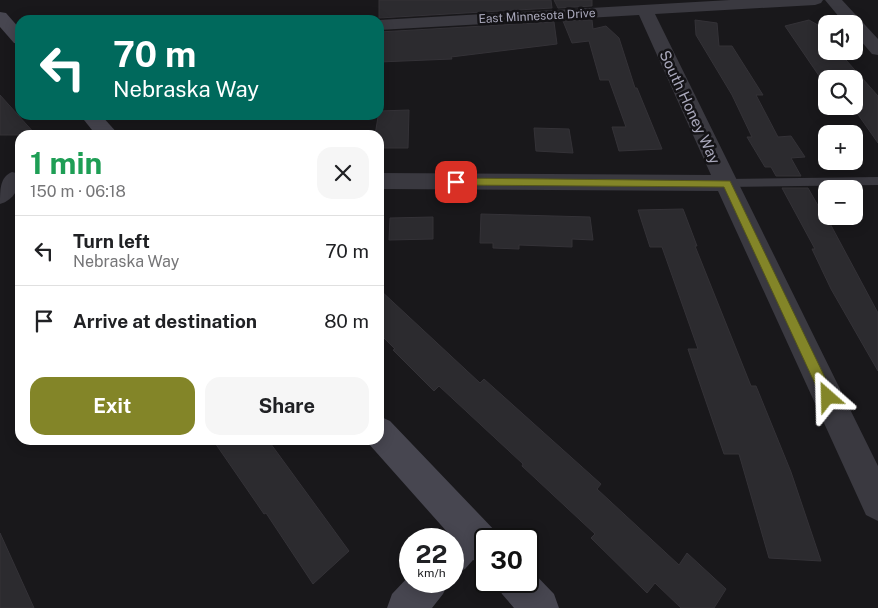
<!DOCTYPE html>
<html lang="en">
<head>
<meta charset="utf-8">
<style>
	body { margin:0; font-family:"Public Sans",sans-serif; background:#f6f6f6; color:#202124; height:100vh; display:flex; flex-direction:column; font-size:19px; white-space:nowrap }
	* { box-sizing:border-box; margin:0 }
	p { font-size:16px; color:#757577 }
	.icon { flex:none; width:28px; height:28px; fill:none; stroke:currentColor; stroke-width:2; stroke-linecap:round; stroke-linejoin:round }
	.map { position:relative; flex:1; overflow:hidden }
	.details { position:absolute; left:15px; top:130px; width:369px; height:315px; display:flex; flex-direction:column; background:#fff; border-radius:15px; box-shadow:0 2px 12px #0003 }
	.details>* { flex:none }
	.guide { position:absolute; left:15px; top:15px; width:369px; height:105px; border-radius:15px; box-shadow:0 2px 12px #0003; background:#00695c; color:#fff; overflow:hidden }
	.buttons { position:absolute; left:818px; top:15px; display:grid; gap:10px }
	.buttons a { display:grid; place-items:center; width:45px; height:45px; border-radius:10px; background:#fff; box-shadow:0 2px 12px #0003; font-size:25px }
	.speed { position:absolute; left:399px; top:528px; display:flex; gap:10px; font-size:25px; font-weight:700; text-align:center }
	.speed>* { display:grid; place-content:center; width:65px; height:65px; border-radius:50%; background:#fff; box-shadow:0 2px 12px #0003; line-height:1 }
	.speed small { font-size:12px; font-weight:400 }
	.speed .limit { border:2px solid #111; border-radius:8px; background:#fff; color:#111 }
	.pin { position:absolute; display:grid; place-items:center; width:42px; height:42px; color:#fff; margin:-21px; border-radius:10px; box-shadow:0 2px 8px #0006 }
	.me { position:absolute; width:55px; margin:-28px; rotate:335deg; stroke-linejoin:round; filter:drop-shadow(0 0 4px #0008) }
	.turn { display:flex; align-items:center; gap:18px; height:105px; padding:0 15px; font-size:22px }
	.turn .icon { width:65px; height:65px; stroke-width:2.5 }
	.turn b { display:block; font-size:35px; line-height:42px }
	.round { display:grid; place-items:center; flex:none; width:52px; height:52px; border-radius:15px; background:#f6f6f6 }
	.overview { display:flex; align-items:center; justify-content:space-between; height:85px; padding:0 15px }
	h1 { font-size:30px; font-weight:700; line-height:38px; color:#1e9e55 }
	.cta { display:flex; gap:10px; margin-top:auto; padding:10px 15px }
	.cta a { flex:1; height:58px; border-radius:15px; background:#838528; color:#fff; font-size:20px; font-weight:700; line-height:58px; text-align:center }
	.cta a+a { background:#f6f6f6; color:#202124 }
	ul { padding:0; list-style:none }
	li { display:flex; align-items:center; gap:15px; height:70px; padding:0 15px; border-top:1px solid #e0e0e0 }
	li div { flex:1 }
	li b { display:block; font-size:19px }
	li em { font-style:normal }
	.map>svg:first-child { display:block }
</style>
</head>
<body>
<div class="map">
<svg width="878" height="608" viewBox="0 0 878 608">
	<rect width="100%" height="100%" fill="#19181b"/>
	<g fill="#2c2b2f" stroke="#343237">
		<path d="M379,0H551L552,8L379,18Z"/>
		<path d="M554,0H592V6L558,8Z"/>
		<path d="M592,20L593,29L606,26L619,38L635,88H637L662,149L619,151L612,127H626L609,80H600L589,41L572,43L563,21Z"/>
		<path d="M695,20L717,23L719,46H732L763,95H756L778,137L791,136L805,157L791,158L801,176H776L771,167H765L747,137H752L732,95L696,35Z"/>
		<path d="M809,20L818,25L826,36V51H838L878,96V143L852,106H854V79H826V86L785,26Z"/>
		<path d="M554,22L557,44L451,57L452,59L379,62V32Z"/>
		<path d="M0,95L36,135H0Z"/>
		<path d="M409,110L408,148H379V135H375L379,111Z"/>
		<path d="M534,128L569,129L573,153L536,151Z"/>
		<path d="M782,188H808L820,209H826V216L878,313V371L831,289L812,249H815Z"/>
		<path d="M683,209L697,246H695L751,386H756L791,472L821,561L769,558L739,454H724L688,349H698L662,247H650L638,210Z"/>
		<path d="M481,214L590,217L593,240L572,239V247L519,245V249L493,248V243H480Z"/>
		<path d="M433,217V239L389,240L390,218Z"/>
		<path d="M379,289L480,383L484,379L601,484L597,489L679,565L687,553L726,589L714,608H681L655,583L647,593L591,538L595,534L522,466L523,464L439,386L434,391L393,350L395,349L379,333Z"/>
		<path d="M213,440H268L349,551L313,584L266,513L264,514Z"/>
		<path d="M0,533L34,608H0Z"/>
	</g>
	<g fill="none" stroke-linecap="round" stroke-linejoin="round">
		<path fill="#3a3940" fill-rule="evenodd" d="M878,177V185L727,187L721,183L727,179Z"/>
		<g fill="#3a3940" fill-rule="evenodd">
			<path d="M730,0H823L821,3L815,5L655,14L878,466V521L866,515L718,191L379,189V173L711,175L639,15L379,30V20Z"/>
			<path d="M825,0H842L878,39V55L872,54L854,33V24H845Z"/>
			<path d="M12,172L20,174C20,188 14,200 0,204C0,189 0,177 12,172Z"/>
		</g>
		<g fill="#474650" fill-rule="evenodd">
			<path d="M0,12L6,13L20,29V44L14,43L0,27Z"/>
			<path d="M80,115H101L119,135H96Z"/>
			<path d="M379,416L390,421L498,534L500,539H485V565L473,560L465,569L452,574V539H443L448,533L368,443L366,440H379Z"/>
			<path d="M528,567L554,594L559,608H514L502,594L496,581H528Z"/>
			<path d="M410,575V581H449L443,594L432,608H387L392,594Z"/>
		</g>
	</g>
	<path fill="#838528" stroke="#55561a" d="M456,178L730,181L832,392L834,397L832,401L828,403L823,401L724,187L456,185L451,182Z"/>
	<g text-anchor="middle" dominant-baseline="central" stroke-width="5" stroke-linejoin="round" paint-order="stroke">
		<g font-size="12" fill="#aaa9bc" stroke="#141316">
			<text transform="translate(537 16) rotate(-3)">East Minnesota Drive</text>
		</g>
		<g font-size="15" fill="#aaa9bc" stroke="#141316">
			<text transform="translate(690 107) rotate(65)">South Honey Way</text>
		</g>
	</g>
</svg>
<div class="buttons">
<a><svg class="icon" aria-label="sound" viewBox="0 0 24 24"><path d="M4 9h4l5-4v14l-5-4H4zM17 9q2 3 0 6"/></svg></a>
<a><svg class="icon" aria-label="search" viewBox="0 0 24 24"><circle cx="10" cy="10" r="6"/><path d="M15 15l6 6"/></svg></a>
<a>+</a>
<a>−</a>
</div>
<div class="speed"><div>22<small>km/h</small></div><div class="limit">30</div></div>
<div class="pin" style="left:456px;top:182px;background:#d93025"><svg class="icon" aria-label="arrive" viewBox="0 0 24 24"><path d="M6 21V4h12l-3 4 3 4H6"/></svg></div>
<svg class="me" style="left:828px;top:397px" viewBox="-20 -20 40 40"><path d="M0-17L14 15 0 8-14 15z" fill="#838528" stroke="#fff" stroke-width="4"/></svg>
<div class="guide">
<div class="turn"><svg class="icon" aria-label="left" viewBox="0 0 24 24"><path d="M17 20v-9H6M10 6l-5 5 5 5"/></svg><div><b>70 m</b>Nebraska Way</div></div>
</div>
<section class="details">
<div class="overview"><div><h1>1 min</h1><p>150 m · 06:18</p></div><a class="round"><svg class="icon" aria-label="close" viewBox="0 0 24 24"><path d="M6 6l12 12M18 6L6 18"/></svg></a></div>
<ul>
<li><svg class="icon" aria-label="left" viewBox="0 0 24 24"><path d="M17 20v-9H6M10 6l-5 5 5 5"/></svg><div><b>Turn left</b><p>Nebraska Way</p></div><em>70 m</em></li>
<li><svg class="icon" aria-label="arrive" viewBox="0 0 24 24"><path d="M6 21V4h12l-3 4 3 4H6"/></svg><div><b>Arrive at destination</b></div><em>80 m</em></li>
</ul>
<div class="cta"><a>Exit</a><a>Share</a></div>
</section>
</div>
</body>
</html>
